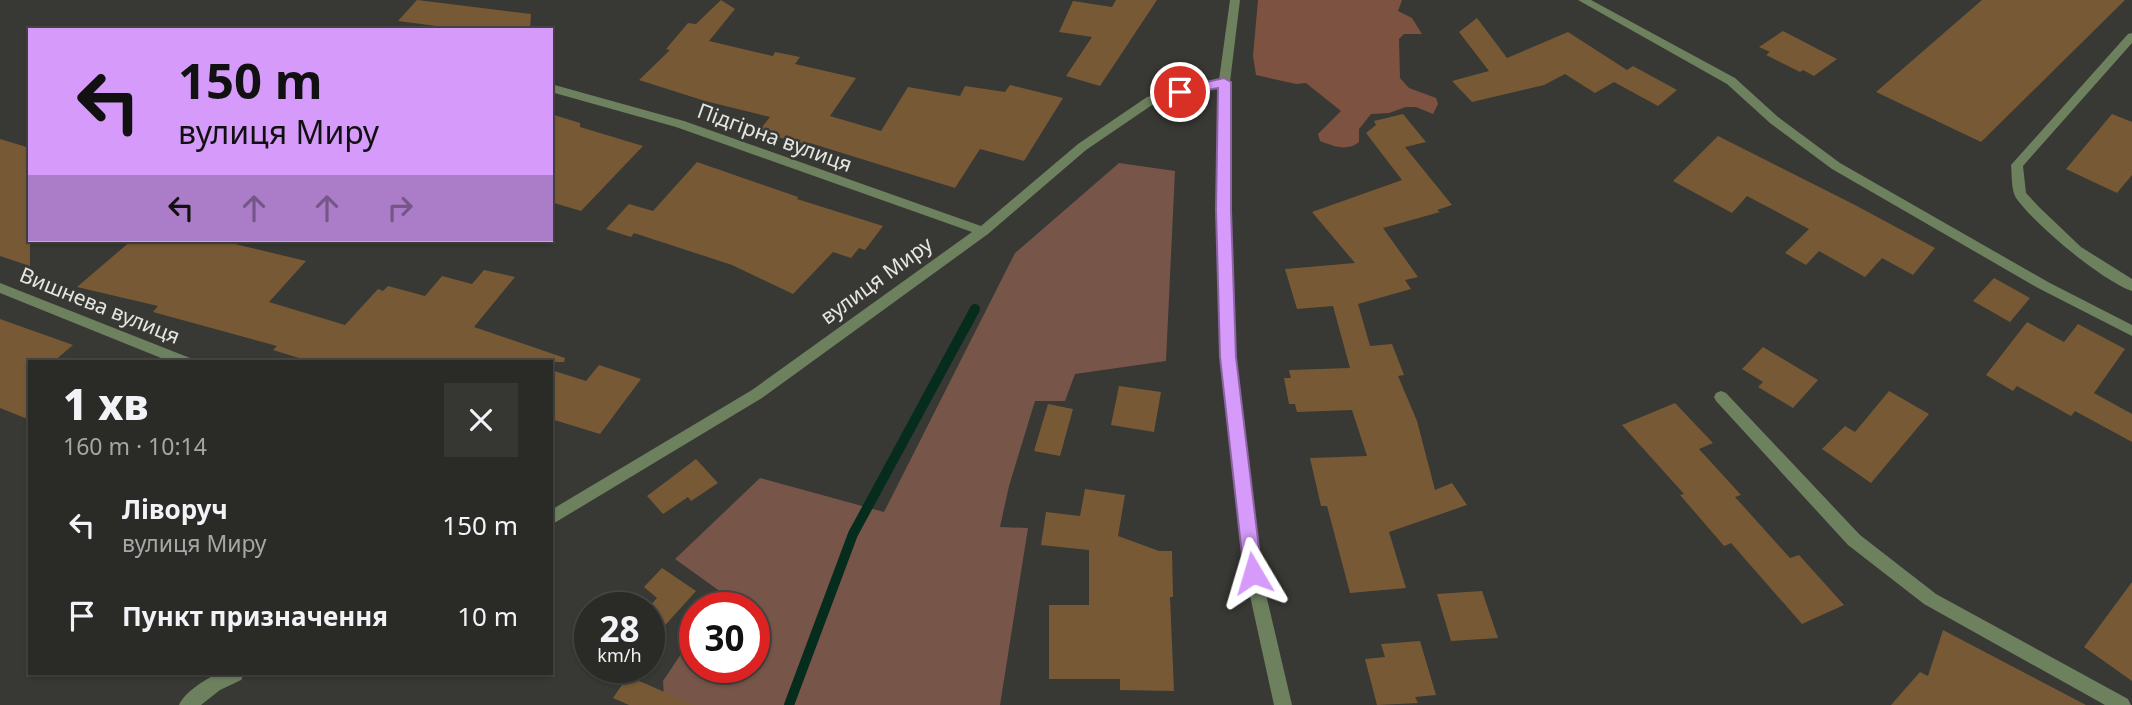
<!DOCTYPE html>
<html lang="uk">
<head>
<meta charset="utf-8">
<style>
	body { margin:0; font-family:"Noto Sans",sans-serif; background:#363633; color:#f1f3f6; height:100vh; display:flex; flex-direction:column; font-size:26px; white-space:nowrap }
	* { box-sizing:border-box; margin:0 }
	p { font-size:23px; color:#a5a7a7 }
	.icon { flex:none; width:38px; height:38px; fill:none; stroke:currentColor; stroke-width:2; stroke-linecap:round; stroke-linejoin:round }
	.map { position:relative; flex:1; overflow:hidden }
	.sheet { position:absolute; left:28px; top:360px; width:525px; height:315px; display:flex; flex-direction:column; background:#2a2a27; border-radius:0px; box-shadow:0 2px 5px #0004,0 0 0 2px #464644 }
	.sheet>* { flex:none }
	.guide { position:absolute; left:28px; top:28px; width:525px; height:214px; border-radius:0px; box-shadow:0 2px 5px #0004,0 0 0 2px #464644; background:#d69bfa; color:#111; overflow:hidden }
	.speed { position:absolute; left:574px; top:592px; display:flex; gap:14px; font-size:35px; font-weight:700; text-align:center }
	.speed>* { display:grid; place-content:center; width:91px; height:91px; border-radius:50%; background:#2a2a27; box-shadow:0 2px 5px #0004,0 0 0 2px #464644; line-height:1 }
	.speed small { font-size:18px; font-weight:400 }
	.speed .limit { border:10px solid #d22; background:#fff; color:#111 }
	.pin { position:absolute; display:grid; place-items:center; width:60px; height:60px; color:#fff; margin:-30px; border:4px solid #fff; border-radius:50%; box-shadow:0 2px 7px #0007 }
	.me { position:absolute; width:77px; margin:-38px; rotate:353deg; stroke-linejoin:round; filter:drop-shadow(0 0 5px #0008) }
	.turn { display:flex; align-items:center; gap:24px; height:147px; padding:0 35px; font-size:32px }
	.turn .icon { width:91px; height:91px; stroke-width:2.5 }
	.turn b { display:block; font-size:49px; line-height:60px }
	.lanes { display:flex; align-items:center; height:66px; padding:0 35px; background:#0003; justify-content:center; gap:35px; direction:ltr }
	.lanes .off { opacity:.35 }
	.round { display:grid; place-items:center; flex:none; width:74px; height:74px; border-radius:0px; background:#363633 }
	.headline { display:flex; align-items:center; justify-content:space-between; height:119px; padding:0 35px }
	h1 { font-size:42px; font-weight:800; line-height:52px }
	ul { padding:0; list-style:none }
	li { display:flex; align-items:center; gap:21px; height:91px; padding:0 35px }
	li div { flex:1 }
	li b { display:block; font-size:26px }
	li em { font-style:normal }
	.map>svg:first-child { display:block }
</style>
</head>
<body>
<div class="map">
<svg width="2132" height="705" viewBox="0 0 2132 705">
	<rect width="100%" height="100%" fill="#383834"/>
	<path fill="#775549" d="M1119,163L1175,171L1166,361L1075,374L1065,401H1035L1009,486L1000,527L1028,528L1000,705H681L664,698L663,681L695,633V667H754V607H711L721,592L675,559L760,478L884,512L1015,253Z"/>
	<path fill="#7e5241" d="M1258,0H1402L1398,11L1412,18L1422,34H1404L1399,39L1400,78L1409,88L1436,98L1438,104L1433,114L1416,107H1406L1389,113L1371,114L1359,129V142C1347,152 1333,146 1320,141L1318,134L1341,111L1306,83L1296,84L1256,75L1253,56Z"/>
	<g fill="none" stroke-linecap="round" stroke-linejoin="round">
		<path stroke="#052c1d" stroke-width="10" d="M789,705L853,534L975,309"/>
	</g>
	<g fill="#775a35">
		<path d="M417,0L531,14L530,30H467L398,21Z"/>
		<path d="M721,0L735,9L709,41L773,56L775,52L800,57L795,64L856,78L830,116L881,131L908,87L960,96L965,86L1005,92L1010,85L1063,98L1024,161L980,149L955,188L810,143L805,144L758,132L770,117L705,101L639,80L670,50L666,49L688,23L696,24Z"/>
		<path d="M1116,0H1157L1100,86L1066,76L1092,37L1059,32L1073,1L1112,7Z"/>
		<path d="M1982,0H2125L1981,142L1876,92Z"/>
		<path d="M1477,18L1507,58L1568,32L1627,70L1633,66L1677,90L1658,106L1614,82L1595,93L1565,74L1544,85L1472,102L1452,81L1489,71L1459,32Z"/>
		<path d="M1783,31L1837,59L1814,76L1803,70L1800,72L1766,55L1770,52L1759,47Z"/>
		<path d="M551,114L580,123V127L643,146L581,211L551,202Z"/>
		<path d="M1403,114L1426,142L1405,147L1452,205L1437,210L1440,212L1383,228L1418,277L1405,280L1411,289L1358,304L1370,346L1392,344L1404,375L1398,376L1417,421L1435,490L1452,483L1467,505L1389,532L1406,588L1350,593L1327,506H1321L1310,458L1367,456L1352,410L1297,412L1295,404H1289L1284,378H1291L1289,370L1350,368L1333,306L1297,309L1285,269L1355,263L1312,212L1402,180L1366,133L1376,125L1374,121Z"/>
		<path d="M2112,114L2132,122V175L2117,193L2066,169Z"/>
		<path d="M1718,136L1855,205L1935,248L1913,275L1882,258L1865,277L1819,251L1806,265L1785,253L1809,229L1747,196L1732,213L1673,181Z"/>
		<path d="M0,139L30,148V266L0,256Z"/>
		<path d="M697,162L798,197L797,199L883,226L865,250L859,248L851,258L833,252L793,294L732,265L634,233L631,237L606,229L629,204L653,211Z"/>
		<path d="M132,240H218L306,261L269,302L345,325L378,289L383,291L388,286L425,296L442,276L472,284L484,270L515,277L474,327L565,358L564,362H312L273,350L277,346L153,312L158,306L77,287Z"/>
		<path d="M1994,278L2030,298L2010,322L1973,301Z"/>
		<path d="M0,319L73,345L53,362H30V420L0,408Z"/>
		<path d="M2027,322L2064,342L2078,324L2125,349L2094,393L2132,414V442L2075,411L2071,416L2017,386L2013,391L1986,375Z"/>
		<path d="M1763,347L1818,380L1793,408L1758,387L1763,382L1742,369Z"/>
		<path d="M599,365L641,379L600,434L551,419V370L586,381Z"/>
		<path d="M1119,386L1161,392L1154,432L1111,425Z"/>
		<path d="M1889,391L1929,414L1871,483L1822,449L1845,426L1855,432Z"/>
		<path d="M1675,403L1713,443L1699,449L1741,495L1735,497L1790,558L1799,555L1844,605L1802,624L1731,543L1724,546L1680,495L1684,494L1622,425Z"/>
		<path d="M1048,404L1073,409L1060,456L1034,451Z"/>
		<path d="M696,459L718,483L691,501L688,497L663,514L647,496Z"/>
		<path d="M1085,489L1125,495L1118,536L1159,551H1172L1173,597H1170L1174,691L1120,690V679H1049V605H1089V550L1041,545L1046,512L1080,516Z"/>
		<path d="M662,568L696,591L649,643V607L657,598L644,587Z"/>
		<path d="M2132,582V681L2084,647Z"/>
		<path d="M1482,591L1498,638L1451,641L1437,594Z"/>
		<path d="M1943,630L2086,705H1891L1920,672L1928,676Z"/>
		<path d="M1420,641L1436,695L1415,697L1418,703L1377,705L1365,659L1385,657L1381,644Z"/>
		<path d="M628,676L694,705H629L613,698Z"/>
	</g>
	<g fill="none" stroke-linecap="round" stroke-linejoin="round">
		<g fill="#6d815e" fill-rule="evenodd">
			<path d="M1230,0H1240L1230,82V210L1235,357L1261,573L1292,705H1274L1245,573L1221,357L1218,210V87L1155,103L1086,150L988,234L762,398L551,525V510L752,390L972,232L676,127L551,92V84L684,121L981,226L1078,144L1147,97L1219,80Z"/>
			<path d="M1578,0H1591L1735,78L1778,117L1840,163L2048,282L2132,325V336L2038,288L1832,169L1770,123L1727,84Z"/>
			<path d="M2132,33V43L2023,166L2026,193L2039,207L2081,247L2132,279V291C2101,280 2035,225 2016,198C2011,190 2012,175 2011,165L2128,34Z"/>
			<path d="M0,283L190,358L192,362H171L0,293Z"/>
			<path d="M1721,391L1726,393L1860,535L1936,594L2128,699L2131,705H2105L1924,604L1848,545L1716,401L1714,397L1716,393Z"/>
			<path d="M217,674H244L241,680L220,690L201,705H179C185,692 204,680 217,674Z"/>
		</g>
	</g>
	<path fill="#d69bfa" stroke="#8b65a2" stroke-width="2" d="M1224,78L1231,82V210L1236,357L1262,573L1259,579L1253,581L1246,579L1244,573L1220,357L1216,210L1218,88L1180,96L1173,92L1175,89Z"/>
	<g text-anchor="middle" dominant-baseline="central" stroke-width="5" stroke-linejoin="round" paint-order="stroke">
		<g font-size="21" fill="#e5e5e2" stroke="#383834">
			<text transform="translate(775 137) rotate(20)">Підгірна вулиця</text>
			<text transform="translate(876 280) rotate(-36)">вулиця Миру</text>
			<text transform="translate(100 305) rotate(22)">Вишнева вулиця</text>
		</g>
	</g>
</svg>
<div class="speed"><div>28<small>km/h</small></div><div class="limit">30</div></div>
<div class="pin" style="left:1180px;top:92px;background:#d93025"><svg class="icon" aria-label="arrive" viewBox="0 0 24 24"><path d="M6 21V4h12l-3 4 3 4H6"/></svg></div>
<svg class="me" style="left:1253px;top:573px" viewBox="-20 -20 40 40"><path d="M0-17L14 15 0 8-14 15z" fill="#d69bfa" stroke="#fff" stroke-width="4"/></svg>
<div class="guide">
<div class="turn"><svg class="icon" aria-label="left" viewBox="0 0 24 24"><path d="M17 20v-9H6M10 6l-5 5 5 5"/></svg><div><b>150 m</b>вулиця Миру</div></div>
<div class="lanes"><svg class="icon" aria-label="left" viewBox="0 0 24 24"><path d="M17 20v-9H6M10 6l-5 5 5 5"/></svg><svg class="icon off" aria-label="ahead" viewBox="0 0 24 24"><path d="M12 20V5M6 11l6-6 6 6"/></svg><svg class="icon off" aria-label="ahead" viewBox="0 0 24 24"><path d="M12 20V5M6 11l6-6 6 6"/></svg><svg class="icon off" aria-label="right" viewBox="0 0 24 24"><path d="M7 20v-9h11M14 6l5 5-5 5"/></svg></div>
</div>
<section class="sheet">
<div class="headline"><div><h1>1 хв</h1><p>160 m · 10:14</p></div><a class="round"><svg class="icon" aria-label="close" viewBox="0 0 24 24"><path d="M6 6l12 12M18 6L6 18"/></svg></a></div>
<ul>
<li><svg class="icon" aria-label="left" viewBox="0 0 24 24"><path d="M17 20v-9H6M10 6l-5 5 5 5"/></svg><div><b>Ліворуч</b><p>вулиця Миру</p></div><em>150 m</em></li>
<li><svg class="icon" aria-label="arrive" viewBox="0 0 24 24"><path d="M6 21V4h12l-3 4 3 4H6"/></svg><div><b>Пункт призначення</b></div><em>10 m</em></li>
</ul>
</section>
</div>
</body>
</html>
